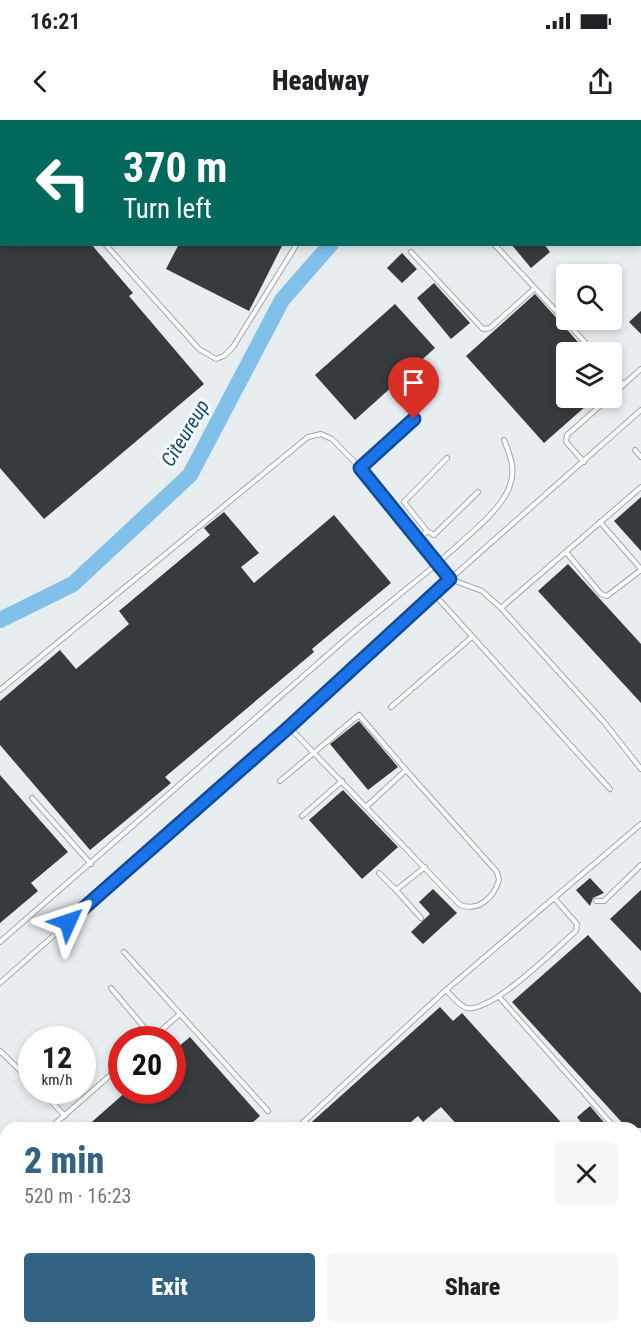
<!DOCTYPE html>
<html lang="en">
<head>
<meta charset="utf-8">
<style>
	body { margin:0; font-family:"Roboto Condensed",sans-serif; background:#f6f6f6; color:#202124; height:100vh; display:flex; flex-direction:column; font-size:22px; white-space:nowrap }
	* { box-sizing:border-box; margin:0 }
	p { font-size:20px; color:#757577 }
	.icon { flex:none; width:33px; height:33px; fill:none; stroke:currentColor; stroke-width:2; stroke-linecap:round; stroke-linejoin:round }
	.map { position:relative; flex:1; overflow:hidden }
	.sheet { position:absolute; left:0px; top:1002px; width:642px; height:212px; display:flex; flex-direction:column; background:#fff; border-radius:18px 18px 0 0; box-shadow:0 3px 9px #0003 }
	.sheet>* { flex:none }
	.banner { position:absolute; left:0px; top:0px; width:642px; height:126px; box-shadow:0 3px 9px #0003; background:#00695c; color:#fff; overflow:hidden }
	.tools { position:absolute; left:556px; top:144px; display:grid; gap:12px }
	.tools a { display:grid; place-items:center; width:66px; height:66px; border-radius:6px; background:#fff; box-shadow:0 3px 9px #0003; font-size:30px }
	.speed { position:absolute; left:18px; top:906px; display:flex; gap:12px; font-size:30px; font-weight:700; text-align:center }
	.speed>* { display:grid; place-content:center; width:78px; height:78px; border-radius:50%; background:#fff; box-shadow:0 3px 9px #0003; line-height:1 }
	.speed small { font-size:15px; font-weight:400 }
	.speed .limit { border:9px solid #d22; background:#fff; color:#111 }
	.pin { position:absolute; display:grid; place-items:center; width:51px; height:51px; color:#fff; margin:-62px -26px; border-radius:50% 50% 50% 0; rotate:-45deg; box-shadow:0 0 6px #0007 }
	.pin .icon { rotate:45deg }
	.me { position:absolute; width:66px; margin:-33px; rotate:48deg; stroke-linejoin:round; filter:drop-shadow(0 0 4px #0008) }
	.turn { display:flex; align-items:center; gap:21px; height:126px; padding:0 24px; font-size:27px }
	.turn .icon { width:78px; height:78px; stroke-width:2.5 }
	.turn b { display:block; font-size:42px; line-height:51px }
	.round { display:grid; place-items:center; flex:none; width:63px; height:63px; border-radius:6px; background:#f6f6f6 }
	.overview { display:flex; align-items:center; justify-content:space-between; height:102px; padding:0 24px }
	h1 { font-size:36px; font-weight:800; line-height:45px; color:#336382 }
	.primary-button { display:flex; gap:12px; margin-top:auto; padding:12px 24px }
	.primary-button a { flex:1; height:69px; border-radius:6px; background:#336382; color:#fff; font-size:24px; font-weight:800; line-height:69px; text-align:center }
	.primary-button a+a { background:#f6f6f6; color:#202124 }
	.status { display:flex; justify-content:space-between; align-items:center; height:42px; padding:0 30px; background:#fff; direction:ltr }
	.status svg { height:16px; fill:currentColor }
	header { display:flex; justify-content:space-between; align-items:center; height:78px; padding:0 24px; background:#fff; font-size:27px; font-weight:800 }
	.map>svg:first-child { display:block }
</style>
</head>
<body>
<div class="status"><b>16:21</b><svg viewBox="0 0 49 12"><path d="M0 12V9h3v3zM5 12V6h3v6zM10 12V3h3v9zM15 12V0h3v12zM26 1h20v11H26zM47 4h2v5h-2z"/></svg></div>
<header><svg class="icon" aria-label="back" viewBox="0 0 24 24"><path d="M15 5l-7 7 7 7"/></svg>Headway<svg class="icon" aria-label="share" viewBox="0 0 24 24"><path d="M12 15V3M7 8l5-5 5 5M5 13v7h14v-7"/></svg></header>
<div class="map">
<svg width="641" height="1213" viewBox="0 0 641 1213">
	<rect width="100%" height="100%" fill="#e8edf0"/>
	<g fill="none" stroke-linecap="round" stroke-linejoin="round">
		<g stroke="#6490ad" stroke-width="3">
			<path d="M636,1090H641"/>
			<path d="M590,1208L596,1213"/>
		</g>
		<g stroke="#81c0e9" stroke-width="16">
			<path d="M438,2L439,0"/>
			<path d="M0,500L73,464L190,355L282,180L331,124"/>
		</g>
	</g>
	<g fill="#373b3d">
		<path d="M0,124H91L133,173L129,176L204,264L44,399L0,348Z"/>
		<path d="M179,124H283L249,191L166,149Z"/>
		<path d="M511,124H544L550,132L531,148Z"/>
		<path d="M402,133L417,149L402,163L387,148Z"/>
		<path d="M434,163L470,203L451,219L417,178Z"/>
		<path d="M535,174L587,232H567V278H595L544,323L466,236Z"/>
		<path d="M395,184L435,228L355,300L315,255Z"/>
		<path d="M641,191V214L629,202Z"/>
		<path d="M641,377V431L614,401Z"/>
		<path d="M224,392L259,433L241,447L254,463L334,395L391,463L312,529L314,532L165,657L171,663L90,730L0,625V581L60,530L76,549L129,504L119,491L210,415L204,408Z"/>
		<path d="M568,444L641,524V583L538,471Z"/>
		<path d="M359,601L398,647L368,670L330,624Z"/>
		<path d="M0,655L68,732L31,763L38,771L0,803Z"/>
		<path d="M343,670L398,727L362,759L309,700Z"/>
		<path d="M590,758L604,773L593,778L590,786L576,770Z"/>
		<path d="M433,769L457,793L423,824L411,812L430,794L419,782Z"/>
		<path d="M641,770V831L610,799Z"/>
		<path d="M588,815L641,873V1008H627L512,882Z"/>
		<path d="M440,887L453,901L462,893L566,1008H460L441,987L423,1002L418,996L404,1008H305Z"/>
		<path d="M190,917L260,996L246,1008H85L128,970H172V932Z"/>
		<path d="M590,986L602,1000L609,1008H585L577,997Z"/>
	</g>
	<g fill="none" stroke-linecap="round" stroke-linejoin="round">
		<g stroke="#a2a7aa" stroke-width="6">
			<g id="lane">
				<path d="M390,2L391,0"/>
				<path d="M0,73L2,72"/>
				<path d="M105,124L199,229L216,239L224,236L233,227L297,124"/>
				<path d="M494,124L594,232"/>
				<path d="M411,132L483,209L490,208L534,169"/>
				<path d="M612,252L624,265"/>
				<path d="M612,275L641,249"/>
				<path d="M635,330L641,337"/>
				<path d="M584,342L566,322L567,315L609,278"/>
				<path d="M360,348L414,299"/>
				<path d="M600,402L641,449"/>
				<path d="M427,411L434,415L478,372"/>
				<path d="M419,419L427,411L404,382L447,338"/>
				<path d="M566,432L601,474L607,476L641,450"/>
				<path d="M434,474L610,669"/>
				<path d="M501,488L641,367"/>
				<path d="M0,570L308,317L321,314L332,319L369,357L437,444C457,424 502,392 510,365C516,349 510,335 504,320"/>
				<path d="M391,587L472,517"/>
				<path d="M289,607L460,785C479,792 494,777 499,760L497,752L406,650L367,686"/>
				<path d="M280,661L359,595L406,650"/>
				<path d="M32,678L91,744"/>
				<path d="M302,696L342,661"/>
				<path d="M379,753L396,770L425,747"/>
				<path d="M396,770L421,798"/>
				<path d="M596,781H604L641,745"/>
				<path d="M0,822L356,510L437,444L450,459L641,290"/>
				<path d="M124,832L268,991"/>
				<path d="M0,863L289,607L450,459L482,471L501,488L604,602L641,649"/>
				<path d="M111,868L153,918"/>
				<path d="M446,870C452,876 459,886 467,888C493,892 555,829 576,811L577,804L555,779"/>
				<path d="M500,878L615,1008"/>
				<path d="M151,919L180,894"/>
				<path d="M0,931L32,962"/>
				<path d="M40,970L65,996"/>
				<path d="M50,1008L122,945"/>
				<path d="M297,1008L446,870L641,704"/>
				<path d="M636,1032L641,1038"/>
				<path d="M0,1051L6,1046"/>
				<path d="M94,1208L98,1213"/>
				<path d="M168,1213L175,1208"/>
			</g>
		</g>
		<g stroke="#a2a7aa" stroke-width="10">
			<g id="street">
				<path d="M60,0L62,2"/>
				<path d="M71,2L72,0"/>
				<path d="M0,1132L6,1138"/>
				<path d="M68,1208L73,1213"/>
				<path d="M304,1208L320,1213"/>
				<path d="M330,1213L337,1208"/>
				<path d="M354,1213L357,1208"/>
				<path d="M438,1213L440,1208"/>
			</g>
		</g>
		<use href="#lane" stroke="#fff" stroke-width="4"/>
		<use href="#street" stroke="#fff" stroke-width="8"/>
	</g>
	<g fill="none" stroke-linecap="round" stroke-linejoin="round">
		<g stroke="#114b97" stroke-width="15">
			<path id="route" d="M68,802L289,607L450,459L360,348L414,299"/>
		</g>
		<use href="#route" stroke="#1a73e8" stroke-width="10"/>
	</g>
	<g text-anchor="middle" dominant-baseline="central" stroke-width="6" stroke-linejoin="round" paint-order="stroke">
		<g font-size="20" font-style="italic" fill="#1a4b67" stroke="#f5fafd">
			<text transform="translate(185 313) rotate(-59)">Citeureup</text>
		</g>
	</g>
</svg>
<div class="tools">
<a><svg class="icon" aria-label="search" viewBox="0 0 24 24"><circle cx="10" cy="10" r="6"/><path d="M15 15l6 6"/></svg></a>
<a><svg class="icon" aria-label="layers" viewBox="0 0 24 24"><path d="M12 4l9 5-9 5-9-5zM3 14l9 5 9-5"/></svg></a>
</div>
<div class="speed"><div>12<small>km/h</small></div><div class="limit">20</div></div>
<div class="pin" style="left:414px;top:299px;background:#d93025"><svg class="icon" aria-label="arrive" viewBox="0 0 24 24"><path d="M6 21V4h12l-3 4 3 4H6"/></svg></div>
<svg class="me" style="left:68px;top:802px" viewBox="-20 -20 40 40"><path d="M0-17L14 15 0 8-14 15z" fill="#1a73e8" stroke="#fff" stroke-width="4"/></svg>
<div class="banner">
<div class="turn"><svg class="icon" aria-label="left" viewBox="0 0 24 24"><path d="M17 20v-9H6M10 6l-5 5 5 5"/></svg><div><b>370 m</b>Turn left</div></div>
</div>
<section class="sheet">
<div class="overview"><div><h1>2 min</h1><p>520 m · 16:23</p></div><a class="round"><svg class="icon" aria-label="close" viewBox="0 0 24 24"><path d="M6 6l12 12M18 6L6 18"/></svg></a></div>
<div class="primary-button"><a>Exit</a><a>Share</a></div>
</section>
</div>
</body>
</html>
